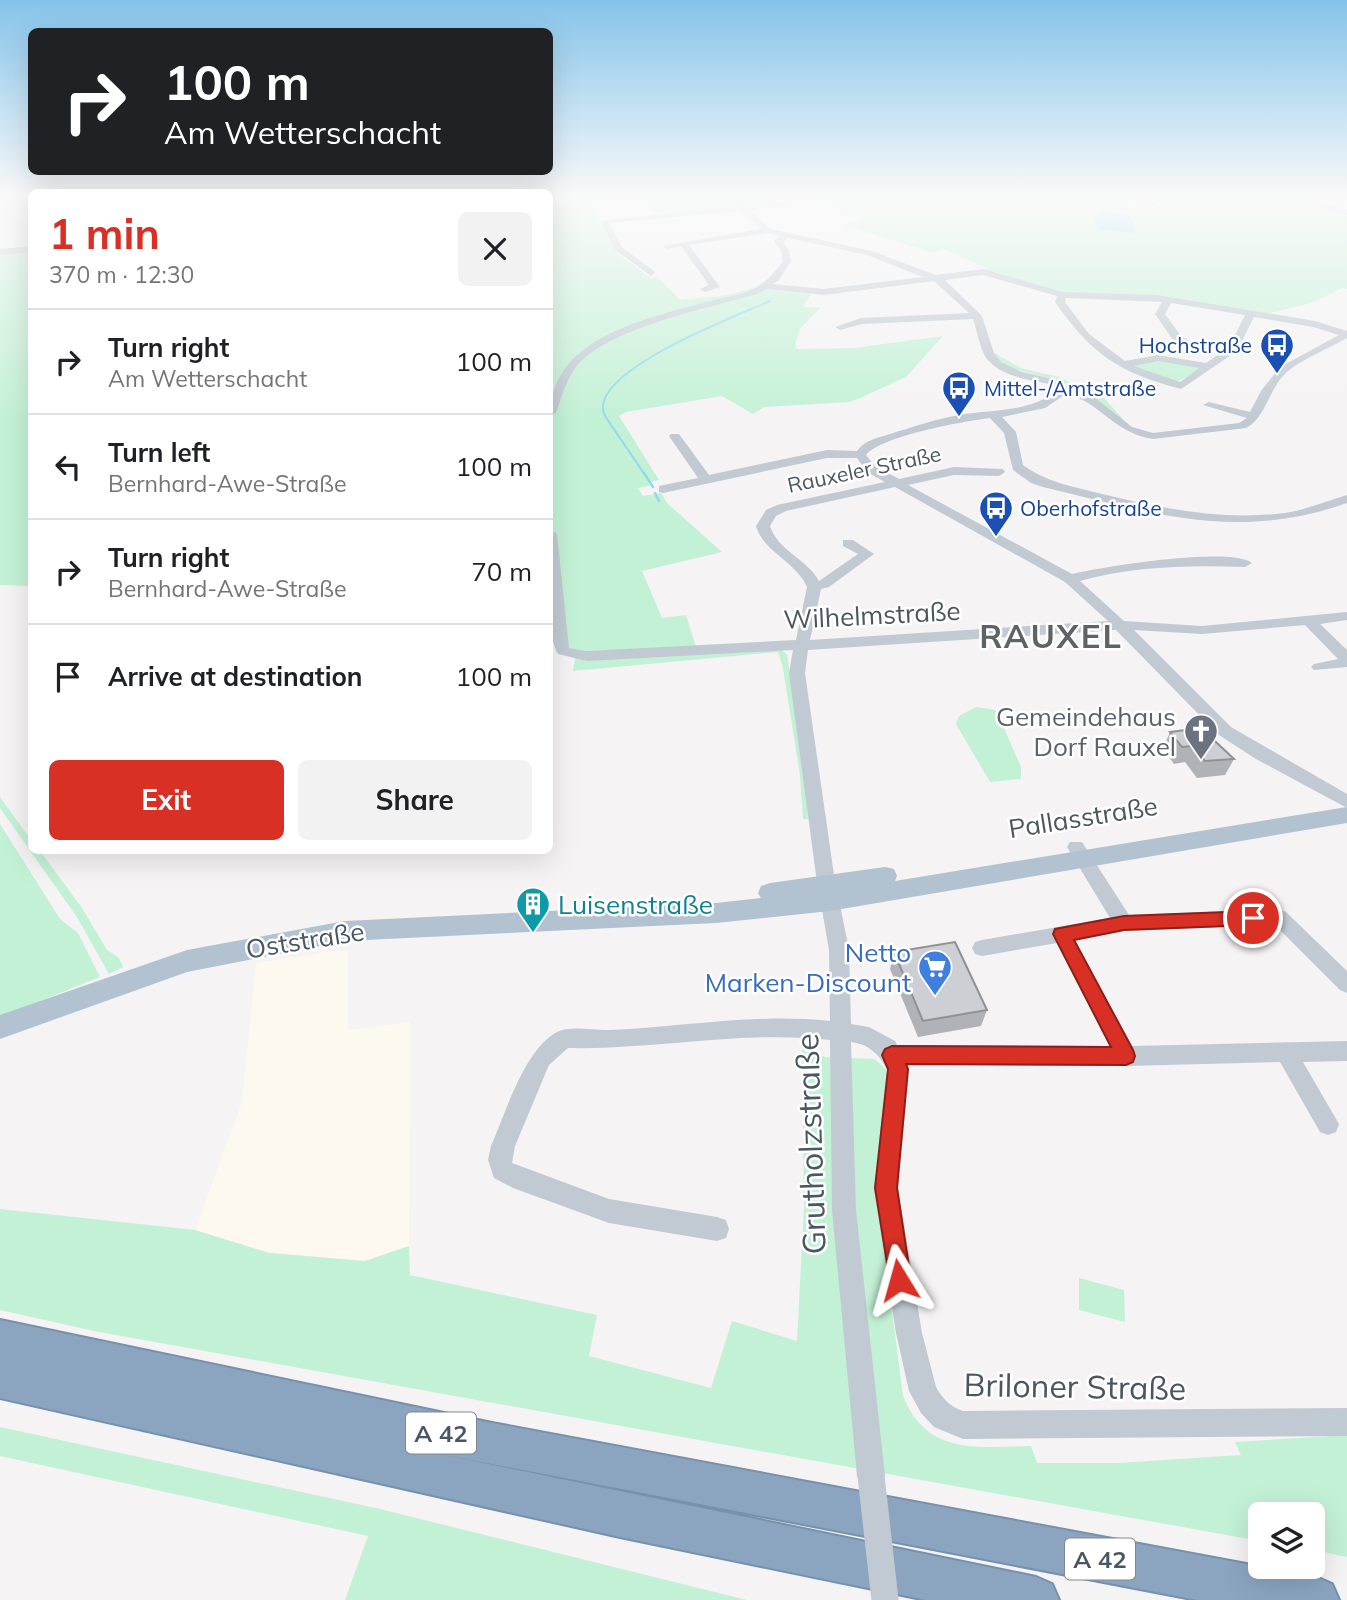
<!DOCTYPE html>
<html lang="en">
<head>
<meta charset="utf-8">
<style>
	body { margin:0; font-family:Mulish,sans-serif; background:#f2f2f2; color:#202124; height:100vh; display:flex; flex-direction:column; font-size:26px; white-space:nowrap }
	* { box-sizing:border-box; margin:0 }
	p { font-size:23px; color:#757577 }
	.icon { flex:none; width:38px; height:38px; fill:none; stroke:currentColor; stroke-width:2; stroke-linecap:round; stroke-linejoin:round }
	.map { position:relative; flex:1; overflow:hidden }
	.side { position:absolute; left:28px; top:189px; width:525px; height:665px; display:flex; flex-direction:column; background:#fff; border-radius:10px; box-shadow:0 7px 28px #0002 }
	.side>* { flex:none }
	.banner { position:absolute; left:28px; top:28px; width:525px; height:147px; border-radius:10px; box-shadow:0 7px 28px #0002; background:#202124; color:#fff; overflow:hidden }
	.controls { position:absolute; left:1248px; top:1502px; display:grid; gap:14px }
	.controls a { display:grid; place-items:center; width:77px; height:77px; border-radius:10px; background:#fff; box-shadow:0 7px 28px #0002; font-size:35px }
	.pin { position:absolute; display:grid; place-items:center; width:60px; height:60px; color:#fff; margin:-30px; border:4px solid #fff; border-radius:50%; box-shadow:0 2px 7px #0007 }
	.me { position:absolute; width:77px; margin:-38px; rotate:352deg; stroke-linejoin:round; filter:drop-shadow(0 0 5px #0008) }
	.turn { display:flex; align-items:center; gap:24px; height:147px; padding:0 21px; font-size:32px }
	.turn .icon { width:91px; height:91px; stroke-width:2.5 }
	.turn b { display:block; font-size:49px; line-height:60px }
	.round { display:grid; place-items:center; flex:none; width:74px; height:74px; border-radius:10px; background:#f2f2f2 }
	.headline { display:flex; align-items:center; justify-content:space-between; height:119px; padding:0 21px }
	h1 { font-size:42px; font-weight:700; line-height:52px; color:#d93025 }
	.cta { display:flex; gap:14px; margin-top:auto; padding:14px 21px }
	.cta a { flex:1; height:80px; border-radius:10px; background:#d93025; color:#fff; font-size:28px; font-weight:700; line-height:80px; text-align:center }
	.cta a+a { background:#f2f2f2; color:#202124 }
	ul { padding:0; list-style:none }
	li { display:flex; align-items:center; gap:21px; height:105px; padding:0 21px; border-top:2px solid #e0e0e0 }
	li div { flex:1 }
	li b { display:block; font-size:26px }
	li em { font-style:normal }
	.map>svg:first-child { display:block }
</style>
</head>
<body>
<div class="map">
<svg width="1347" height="1600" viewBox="0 0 1347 1600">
	<rect width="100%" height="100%" fill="#f5f3f3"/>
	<path fill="#fdf9ef" d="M332,951H348V1030L410,1022L409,1246L365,1261L269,1252L195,1230L242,1102L256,963Z"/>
	<g fill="#c3f1d5">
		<path d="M586,197H724L736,209L659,214L634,200L590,206L617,253L651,278L657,276L680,300L722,296L753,288L811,294L803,307H821L800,329L795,344L797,349L854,348L943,336L906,377L860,398L849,402L764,407L753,414L722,396L626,412L619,416L659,480L650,482L652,485L638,488L643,496L661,493L667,503L722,552L642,571L662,618L686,615L696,647L587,651L569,648L550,582V515L553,514L550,503V203L588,204Z"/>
		<path d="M831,197H1281L1347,215V289L1343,288L1311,303L1266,314L1216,306L1076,295L1035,287L995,272L979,270L988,269L944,249L933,253L843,225L864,218L828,207L811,206L799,200Z"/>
		<path d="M31,249V586L0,585V252Z"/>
		<path d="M993,352L1021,368L1059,377L1104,398L1131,428L1098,400L1057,380L1005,367Z"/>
		<path d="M1156,360L1203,367L1177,382L1130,367Z"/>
		<path d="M782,650L787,655L805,768L808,819H803L800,775L783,668L778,652L573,671L575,658Z"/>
		<path d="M976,707L996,710L1021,767V779L990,782L956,724L959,716Z"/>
		<path d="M0,797L31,840L32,850L40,851L82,908L107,950L119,958L123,967L109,974L77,917L0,808Z"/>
		<path d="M0,824L60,919L78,933L100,977L0,1017Z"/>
		<path d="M802,1046L825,1057L875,1059L886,1070L882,1232L903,1396C927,1456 978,1447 1031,1446L1037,1463H1118L1241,1455L1235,1442L1347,1435V1557L1313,1550L1312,1514H1260V1541L94,1331L0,1310V1209L195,1230L269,1253L365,1261L409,1246L410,1275L597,1315L589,1356L711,1388L732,1321L797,1341L804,1207Z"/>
		<path d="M1079,1278L1124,1290L1125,1322L1079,1310Z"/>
		<path d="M0,1427L376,1508L747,1600H345L368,1536L0,1456Z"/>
	</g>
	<path fill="#90daee" d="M1101,211L1130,216L1137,233L1098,229L1094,221Z"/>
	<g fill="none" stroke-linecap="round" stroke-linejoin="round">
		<path stroke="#90daee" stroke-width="2" d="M645,475L605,416C583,373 739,315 770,301"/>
		<g stroke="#90daee" stroke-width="2.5">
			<path d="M644,473L653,487"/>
			<path d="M655,493L659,501"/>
		</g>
		<g stroke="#7690ad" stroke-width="4">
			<path id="highway" d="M0,1320L492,1423L1316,1577L1332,1584L1339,1600H1197L440,1454L1036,1577L1052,1584L1059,1600H926L620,1537L0,1398Z"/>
		</g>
		<g fill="#c1cad2" fill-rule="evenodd">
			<path d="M726,197H734L744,206L800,201L797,205L749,210L770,229L872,251L936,275L983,269L1063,292L1157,295L1315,321L1347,331V338C1328,349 1304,358 1288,371C1269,387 1266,418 1246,428L1153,439C1113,433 1101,402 1066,394L1045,408L1002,417L1016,432L1023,465C1046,482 1071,486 1098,493C1159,508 1222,521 1285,513C1306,510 1326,501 1347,495V503C1237,542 1151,513 1043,487L1031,483L1013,470L1004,433L990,418C965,421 881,436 866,455L875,466L899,479L954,467L1003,469L1005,472L999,476L954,475L908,485L1072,574C1101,567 1231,546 1252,563L1245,567C1189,565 1134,566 1080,581L1124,621L1202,626L1347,612V620L1320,624L1347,650V667L1314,670L1311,667L1314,664L1338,659L1305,625L1202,634L1134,630L1231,727L1347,794V808L1256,759L1219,735L1116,630L808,650L805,673L834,875L849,950L851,1024L869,1027L895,1041L897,1045L1110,1046L1057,943L982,956L975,954L972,948L975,942L982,940L1110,918L1067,847L1070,842H1082L1129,915L1279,909L1286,912L1347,971V993L1340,990L1275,925L1124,931L1075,940L1132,1046L1347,1041V1061L1303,1062L1339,1124L1336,1132L1328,1135L1320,1132L1280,1062L1126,1066L907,1065L909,1069L898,1188L922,1333L936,1387C942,1398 950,1407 963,1411L1347,1408V1436L963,1439L934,1427L921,1413L909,1391L896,1333L874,1188L887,1070C880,1055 869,1044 851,1042L856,1210L885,1476L881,1486L871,1490L861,1486L857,1476L832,1210L830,1040C743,1030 656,1050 568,1048L549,1065L515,1146L512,1163L609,1199L717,1217L726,1220L729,1229L726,1238L717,1241L609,1223L513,1188L494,1178L488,1160L491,1146C506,1112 524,1050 557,1032C571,1025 595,1031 611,1030C684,1027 756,1013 830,1021L829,950L816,875L789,673L793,650L587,661L558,654C544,631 550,559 550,530L557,534L569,648L587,651L796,640L807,587C796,561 764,553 756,526L766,510L777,505L885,482L867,472L857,458H827L663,493L659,492V486L698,478L669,436L671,434H679L709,475L827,450L857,451C865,440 877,438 890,434C913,427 935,419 959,415C993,409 1029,413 1058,390L1054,385C1032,380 998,377 985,356C979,345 977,331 973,319L862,324L840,330L835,327L861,318L969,313L934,281L824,295L766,289L760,293C711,308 607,327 575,368C566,381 561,398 556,413L550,416C550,336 650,318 710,301C725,297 744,295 757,287C768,280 775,272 783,261L781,250L774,241L780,236L767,233L689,245L720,287L705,292L700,289L709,285L681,246L667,249L663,246L761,229L740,211L609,223L622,247L654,271L655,273L651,276L615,250L600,221L736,206ZM788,238L867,255L923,277L824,289L773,284L779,280L791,261L789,250L783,242ZM983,275L1057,296L1055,302C1092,355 1120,373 1181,389L1237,351L1254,317L1313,327L1339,335L1280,367L1261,391L1250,412L1209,402L1203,405L1247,418L1239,423L1153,433L1132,427L1093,396L1068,388L1062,381L1022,372L1001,362L994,353L982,316L945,280ZM1066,298L1162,302L1155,314L1173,340L1185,344L1190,341L1181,336L1165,314L1171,303L1245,315L1229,347L1206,363L1158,355L1125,361L1089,334L1065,302ZM1158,361L1199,368L1180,382L1134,366ZM895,487L1065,582L1108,621L810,640L821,589L829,587L874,554L853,540H843V546L858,554L819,581C807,559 777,550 770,526L776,516L786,511Z"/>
			<path d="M32,246V252L0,255V249Z"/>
		</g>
		<g fill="#b3c2d1" fill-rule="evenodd">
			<path d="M1285,197H1301L1347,209V215Z"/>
			<path d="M1347,807V823L830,911L716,923L345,941L187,972L0,1039V1015L187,950L345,921L716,903L761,898L758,893L761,886L770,883L885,867L894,869L897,876L895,881Z"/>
		</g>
		<use href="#highway" fill="#8ba5c1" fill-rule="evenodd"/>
		<path stroke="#c1cad2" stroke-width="27" d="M871,1476L885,1600"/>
	</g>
	<g fill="#b0b2b7">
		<path d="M1123,197H1167L1151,206L1122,200Z"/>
		<path d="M1170,732L1234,759L1225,775L1197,778L1185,762L1174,764L1163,749Z"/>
		<path d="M894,952L987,1010L981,1026L918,1037L890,969Z"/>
	</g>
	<path fill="#909195" d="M1155,197H1167L1151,206L1153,198Z"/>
	<g fill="#cdcfd5" stroke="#909195" stroke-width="2">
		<path d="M1201,728L1234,759L1205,761L1193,746L1182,747L1170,732Z"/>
		<path d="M955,942L987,1010L923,1021L894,952Z"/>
	</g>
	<linearGradient id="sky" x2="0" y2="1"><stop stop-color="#85c3ea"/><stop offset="0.47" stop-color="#fafafa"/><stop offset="1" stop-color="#fafafa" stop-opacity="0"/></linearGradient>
	<rect width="1347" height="421" fill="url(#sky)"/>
	<path fill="#d93025" stroke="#8d1f18" stroke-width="2" d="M1253,911L1259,913L1262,918L1259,923L1253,925L1124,930L1074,940L1133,1050L1135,1056L1133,1062L1126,1065L906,1064L908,1069L897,1188L911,1280L907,1288L899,1291L891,1288L875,1188L888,1069L882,1055L885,1049L892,1046L1111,1047L1053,934L1055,929L1124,916Z"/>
	<defs>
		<g id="bus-pin" transform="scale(1.75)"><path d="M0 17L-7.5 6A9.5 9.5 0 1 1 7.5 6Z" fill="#1a4fb4" stroke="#fff"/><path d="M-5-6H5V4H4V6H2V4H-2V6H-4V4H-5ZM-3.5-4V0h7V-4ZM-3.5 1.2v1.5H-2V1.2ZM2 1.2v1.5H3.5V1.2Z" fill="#fff"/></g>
		<g id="church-pin" transform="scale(1.75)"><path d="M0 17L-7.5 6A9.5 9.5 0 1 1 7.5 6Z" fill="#6b7280" stroke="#fff"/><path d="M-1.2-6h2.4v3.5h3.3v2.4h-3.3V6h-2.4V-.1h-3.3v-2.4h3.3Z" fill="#fff"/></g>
		<g id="building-pin" transform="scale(1.75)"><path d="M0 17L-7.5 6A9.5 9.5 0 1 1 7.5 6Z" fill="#0f9aa8" stroke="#fff"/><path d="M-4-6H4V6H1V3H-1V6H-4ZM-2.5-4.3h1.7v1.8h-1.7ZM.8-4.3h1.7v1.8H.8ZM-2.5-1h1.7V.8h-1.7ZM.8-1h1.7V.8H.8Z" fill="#fff"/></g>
		<g id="supermarket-pin" transform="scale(1.75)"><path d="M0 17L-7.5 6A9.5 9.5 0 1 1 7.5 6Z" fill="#3f7fe0" stroke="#fff"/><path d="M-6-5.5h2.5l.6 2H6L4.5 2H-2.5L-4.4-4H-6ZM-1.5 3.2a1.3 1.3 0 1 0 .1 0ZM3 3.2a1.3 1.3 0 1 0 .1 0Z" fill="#fff"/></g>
	</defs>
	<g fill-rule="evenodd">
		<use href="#bus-pin" x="1277" y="345"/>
		<use href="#bus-pin" x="959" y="388"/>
		<use href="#bus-pin" x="996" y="508"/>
		<use href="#church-pin" x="1201" y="731"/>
		<use href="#building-pin" x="533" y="904"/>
		<use href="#supermarket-pin" x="935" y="967"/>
	</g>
	<g text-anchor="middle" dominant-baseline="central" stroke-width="5" stroke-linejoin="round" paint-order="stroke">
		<g font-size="21" fill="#164399" stroke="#fff" text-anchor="start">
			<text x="1252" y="345" text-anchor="end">Hochstraße</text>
			<text x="984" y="388">Mittel-/Amtstraße</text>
			<text x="1020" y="508">Oberhofstraße</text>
		</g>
		<g font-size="21" fill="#4a5661" stroke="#fff">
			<text transform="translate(864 469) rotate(-12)">Rauxeler Straße</text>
		</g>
		<g fill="#fff" stroke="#808990" stroke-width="2">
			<rect x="406" y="1412.5" width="70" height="41" rx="5"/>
			<rect x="1065" y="1538.5" width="70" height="41" rx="5"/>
		</g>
		<g font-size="24" font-weight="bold" fill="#4a5661">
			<text x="441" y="1433">A 42</text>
			<text x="1100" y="1559">A 42</text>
		</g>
		<g font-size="26" fill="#4a5661" stroke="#fff">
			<text transform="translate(872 615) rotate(-3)">Wilhelmstraße</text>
			<text transform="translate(1083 817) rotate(-9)">Pallasstraße</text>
			<text transform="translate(305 940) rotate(-9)">Oststraße</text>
		</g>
		<g font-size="26" fill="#5b616d" stroke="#fff" text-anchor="end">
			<text x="1176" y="716">Gemeindehaus<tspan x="1176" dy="30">Dorf Rauxel</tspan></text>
		</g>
		<g font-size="26" fill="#0d838f" stroke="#fff" text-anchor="start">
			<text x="558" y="904">Luisenstraße</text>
		</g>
		<g font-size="26" fill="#366cbe" stroke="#fff" text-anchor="end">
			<text x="911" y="952">Netto<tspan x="911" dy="30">Marken-Discount</tspan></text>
		</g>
		<g font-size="32" fill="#4a5661" stroke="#fff">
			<text transform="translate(810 1144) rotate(-92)">Grutholzstraße</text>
			<text transform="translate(1075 1386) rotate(1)">Briloner Straße</text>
		</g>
		<g font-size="33" font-weight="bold" letter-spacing="2" fill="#5f6368" stroke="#fff">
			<text x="1051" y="635">RAUXEL</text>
		</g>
	</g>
</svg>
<div class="controls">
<a><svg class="icon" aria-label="layers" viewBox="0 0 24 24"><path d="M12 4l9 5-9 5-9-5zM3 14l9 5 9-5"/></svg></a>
</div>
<div class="pin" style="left:1253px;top:918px;background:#d93025"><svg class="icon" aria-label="arrive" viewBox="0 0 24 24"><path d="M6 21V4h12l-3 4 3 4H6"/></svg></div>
<svg class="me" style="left:899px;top:1280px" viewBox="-20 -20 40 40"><path d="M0-17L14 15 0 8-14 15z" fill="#d93025" stroke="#fff" stroke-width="4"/></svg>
<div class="banner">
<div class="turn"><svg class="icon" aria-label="right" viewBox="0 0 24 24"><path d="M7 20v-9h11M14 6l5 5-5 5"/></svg><div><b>100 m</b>Am Wetterschacht</div></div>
</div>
<section class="side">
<div class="headline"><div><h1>1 min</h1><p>370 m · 12:30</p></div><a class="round"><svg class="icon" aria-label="close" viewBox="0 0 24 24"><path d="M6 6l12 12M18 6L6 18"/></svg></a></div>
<ul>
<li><svg class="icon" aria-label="right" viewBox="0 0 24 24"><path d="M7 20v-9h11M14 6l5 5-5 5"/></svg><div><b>Turn right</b><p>Am Wetterschacht</p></div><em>100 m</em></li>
<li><svg class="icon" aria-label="left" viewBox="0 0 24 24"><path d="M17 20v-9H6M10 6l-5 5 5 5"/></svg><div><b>Turn left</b><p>Bernhard-Awe-Straße</p></div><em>100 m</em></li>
<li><svg class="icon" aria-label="right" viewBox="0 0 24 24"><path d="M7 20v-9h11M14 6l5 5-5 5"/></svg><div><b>Turn right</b><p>Bernhard-Awe-Straße</p></div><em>70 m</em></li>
<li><svg class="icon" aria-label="arrive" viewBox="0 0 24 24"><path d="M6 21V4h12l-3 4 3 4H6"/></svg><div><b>Arrive at destination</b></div><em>100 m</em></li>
</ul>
<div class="cta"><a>Exit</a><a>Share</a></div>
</section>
</div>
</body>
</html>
